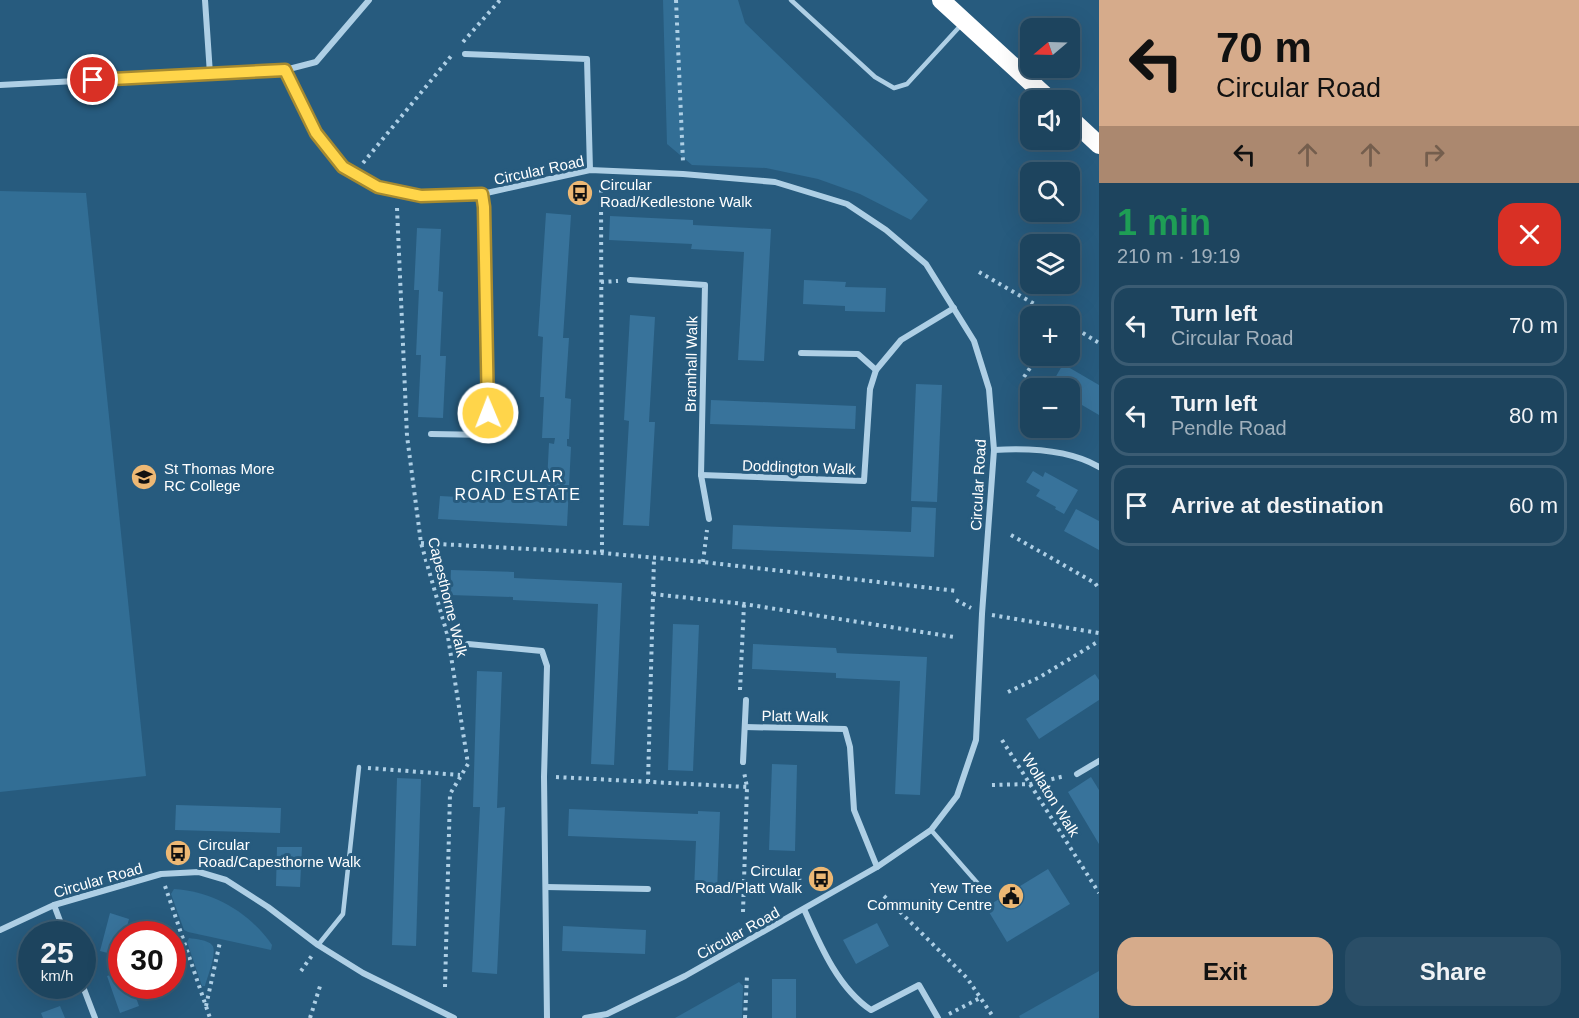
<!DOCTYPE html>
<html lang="en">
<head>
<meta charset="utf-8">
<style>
	body { margin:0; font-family:Arial,sans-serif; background:#2a4e67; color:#f1f3f6; height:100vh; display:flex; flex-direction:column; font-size:22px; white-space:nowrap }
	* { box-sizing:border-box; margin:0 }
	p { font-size:20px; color:#a0b0bc }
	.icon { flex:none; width:33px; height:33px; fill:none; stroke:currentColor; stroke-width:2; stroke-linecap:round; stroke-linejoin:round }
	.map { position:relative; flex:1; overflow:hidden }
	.sheet { display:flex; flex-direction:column; background:#1d445e; width:480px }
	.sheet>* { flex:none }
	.guide { background:#d6ab8b; color:#111; overflow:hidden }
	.needle { width:39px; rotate:251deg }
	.controls { position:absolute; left:1020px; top:18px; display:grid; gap:12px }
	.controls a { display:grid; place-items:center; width:60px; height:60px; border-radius:12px; background:#1d445e; box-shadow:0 6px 24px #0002,0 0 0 2px #3b5c73; font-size:30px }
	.speed { position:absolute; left:18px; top:921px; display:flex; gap:12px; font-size:30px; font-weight:700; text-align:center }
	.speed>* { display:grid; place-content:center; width:78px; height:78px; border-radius:50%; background:#1d445e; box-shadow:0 6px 24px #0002,0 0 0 2px #3b5c73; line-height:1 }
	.speed small { font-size:15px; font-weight:400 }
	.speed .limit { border:9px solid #d22; background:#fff; color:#111 }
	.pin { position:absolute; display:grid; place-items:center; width:51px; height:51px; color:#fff; margin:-26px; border:3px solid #fff; border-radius:50%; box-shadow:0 2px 6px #0007 }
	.me { position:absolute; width:66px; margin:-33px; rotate:359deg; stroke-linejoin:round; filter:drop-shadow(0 0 4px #0008) }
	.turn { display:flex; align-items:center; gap:21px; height:126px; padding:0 18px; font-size:27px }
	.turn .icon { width:78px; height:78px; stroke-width:2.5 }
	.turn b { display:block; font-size:42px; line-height:51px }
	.lanes { display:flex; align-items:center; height:57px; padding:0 18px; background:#0003; justify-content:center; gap:30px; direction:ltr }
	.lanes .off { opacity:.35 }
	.round { display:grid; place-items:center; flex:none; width:63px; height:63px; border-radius:18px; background:#2a4e67 }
	.overview { display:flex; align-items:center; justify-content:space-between; height:102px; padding:0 18px }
	h1 { font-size:36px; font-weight:700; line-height:45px; color:#1e9e55 }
	.button { display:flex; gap:12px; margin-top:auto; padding:12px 18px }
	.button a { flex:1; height:69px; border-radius:18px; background:#d6ab8b; color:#111; font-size:24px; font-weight:700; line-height:69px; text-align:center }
	.button a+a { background:#2a4e67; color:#f1f3f6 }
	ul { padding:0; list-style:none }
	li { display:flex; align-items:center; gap:18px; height:81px; margin:0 12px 9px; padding:0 6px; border:3px solid #3b5c73; border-radius:18px }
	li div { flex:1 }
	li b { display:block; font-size:22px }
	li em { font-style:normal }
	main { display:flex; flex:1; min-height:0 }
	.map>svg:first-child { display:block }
</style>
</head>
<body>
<main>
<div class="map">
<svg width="1099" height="1018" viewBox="0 0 1099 1018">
	<rect width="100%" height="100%" fill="#275b7e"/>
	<g fill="#326e95">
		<path d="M663,0H738L745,23L928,200L911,220L860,194L818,179L766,168L692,165L667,144Z"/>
		<path d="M0,191L86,193L146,776L0,792Z"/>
		<path d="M174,889C213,891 250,913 272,945L271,950L188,932L184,930L171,894Z"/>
		<path d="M189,938C195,939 208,940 212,945C218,951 207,978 205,986H202L187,942Z"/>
		<path d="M1099,971V1018H1020L1019,1016Z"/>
		<path d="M739,982L743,986L742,1018H675Z"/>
	</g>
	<g fill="#38739b">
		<path d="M546,213L571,215L563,338H569L565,398L571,399L569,439H567V446L571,447L567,526L438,519L440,496L546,502L549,443L554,444L555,438H542L544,397H540L543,337L538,336Z"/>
		<path d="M610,216L693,220V225L771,229L764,361L738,360L744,252L691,249L692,244L609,240Z"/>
		<path d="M417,228L441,229L438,291L443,292L440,356H446L443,418L418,417L421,355H416L419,290H414Z"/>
		<path d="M804,280L846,282L845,287L886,288L885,312L845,311V306L803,304Z"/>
		<path d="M630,315L655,317L649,422H655L649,526L623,525L629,421L624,420Z"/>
		<path d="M1063,364L1099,385V415L1070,398V388L1050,387Z"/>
		<path d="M916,384L942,385L937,502L911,501Z"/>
		<path d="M711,400L856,406L855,429L710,424Z"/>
		<path d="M1033,471L1043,477L1045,472L1078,490L1064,514L1055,509L1056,507L1036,496L1040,490L1026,482Z"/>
		<path d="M912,507L936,508L934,557L732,549L733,525L911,532Z"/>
		<path d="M1076,509L1099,521V550L1064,531Z"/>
		<path d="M451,570L514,572V578L622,583L614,765L591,764L598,604L513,600V597L450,595Z"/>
		<path d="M673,624L699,625L693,771L668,770Z"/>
		<path d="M753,644L836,648L837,653L927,657L920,795L895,794L900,681L836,678V673L752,669Z"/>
		<path d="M477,671L502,672L497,808L505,807L497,974L472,972L480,807H473Z"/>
		<path d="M1095,674L1099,680V700L1039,739L1026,719Z"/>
		<path d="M772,764L797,765L795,851L769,850Z"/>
		<path d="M1091,777L1099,790V844L1068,792Z"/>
		<path d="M397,778L421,779L416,946L392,945Z"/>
		<path d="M176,805L281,808L280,833L175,830Z"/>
		<path d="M569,809L698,814V811L720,812L717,892L694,891L696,841L568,836Z"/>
		<path d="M277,847H302L300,887L276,886Z"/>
		<path d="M1048,869L1070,904L1007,942L986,907Z"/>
		<path d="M110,913L129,919L125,934H122L119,956L100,951Z"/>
		<path d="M877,923L889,946L856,964L843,940Z"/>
		<path d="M563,926L646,930L645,954L562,951Z"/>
		<path d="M122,971V986H132L139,1006L120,1013L107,976Z"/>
		<rect x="772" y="979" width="24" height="39"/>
		<path d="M60,1006L65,1018H43L41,1013Z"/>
	</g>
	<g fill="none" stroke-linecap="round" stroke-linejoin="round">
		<g stroke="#aecfe5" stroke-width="4" stroke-dasharray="3 4.5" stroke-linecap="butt">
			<path d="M676,0L683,162"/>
			<path d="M463,42L500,0"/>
			<path d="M363,163L452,55"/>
			<path d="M601,182L602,553"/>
			<path d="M397,208L407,436L421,543L448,637L468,764L450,794L445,987"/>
			<path d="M979,272L1055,316"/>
			<path d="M601,282L618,281"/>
			<path d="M1070,325L1099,343"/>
			<path d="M1024,377L1038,356"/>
			<path d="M1011,535L1095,583L1099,589"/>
			<path d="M421,543L602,553L703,562L957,591"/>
			<path d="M703,562L707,530"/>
			<path d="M653,594L744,604L954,637"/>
			<path d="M956,600L971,608"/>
			<path d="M992,615L1099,633"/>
			<path d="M740,690L744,604"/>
			<path d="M1008,692L1040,677L1099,641"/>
			<path d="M1002,740L1099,893"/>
			<path d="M368,768L460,775"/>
			<path d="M556,777L747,787"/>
			<path d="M648,782L654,558"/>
			<path d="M992,785L1031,784L1065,776"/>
			<path d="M799,877L802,897"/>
			<path d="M165,886L210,1018"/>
			<path d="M884,896L967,978L994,1018"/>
			<path d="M743,912L747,787L744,772"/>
			<path d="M301,971L313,954"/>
			<path d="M206,1006L220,942"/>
			<path d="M949,1014L980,998"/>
			<path d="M310,1018L321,983"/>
			<path d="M745,1018L747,975"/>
		</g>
		<g stroke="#aecfe5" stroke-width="4.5">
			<path d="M791,0L875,77L894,88L907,84L962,24"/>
			<path d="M931,830L980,886"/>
			<path d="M318,945L343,914L359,767"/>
		</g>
		<g stroke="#aecfe5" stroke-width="6">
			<path d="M205,0L210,74"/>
			<path d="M465,54L587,59L590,170"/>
			<path d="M285,70L316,133L343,167L378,187L421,196L482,194L590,170L683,174L775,182L847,204L886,230L926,264L974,341L989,389L994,450L982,614L976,740L957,796L931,830L877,867L685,976L607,1014L585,1018"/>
			<path d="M0,85L285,70L316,62L369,0"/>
			<path d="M630,280L705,285L701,475L709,519"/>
			<path d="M801,353L858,354L876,370"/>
			<path d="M431,434L489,435L484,207L482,194"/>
			<path d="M994,450C1028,448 1070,450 1099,467"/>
			<path d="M701,475L864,481L870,389L876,370L901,340L954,308"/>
			<path d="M468,644L542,651L547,666L544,777L547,1018"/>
			<path d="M745,727L845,729L850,747L854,810L877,867"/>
			<path d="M743,762L746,700"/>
			<path d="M1077,774L1099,761"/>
			<path d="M546,887L648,889"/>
			<path d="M54,905L65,934"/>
			<path d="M804,909C820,945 838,988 871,1010L919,985L938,1018"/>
			<path d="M0,930L54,905L161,874L199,872L226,880L268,907L318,945L363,973L454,1018"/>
			<path d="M82,984L95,1018"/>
		</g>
		<g stroke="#fff" stroke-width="18">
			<path d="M941,0L1050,100"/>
			<path d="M1070,118L1099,145"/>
		</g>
	</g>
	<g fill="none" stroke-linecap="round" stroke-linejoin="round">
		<g stroke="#a68a30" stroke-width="15">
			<path id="route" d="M93,80L285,70L316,133L343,167L378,187L421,196L482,194L484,207L488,413"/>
		</g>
		<use href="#route" stroke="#ffd54a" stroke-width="10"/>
	</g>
	<defs>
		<g id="bus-disc" transform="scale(1.35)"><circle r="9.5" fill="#edb874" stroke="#275b7e"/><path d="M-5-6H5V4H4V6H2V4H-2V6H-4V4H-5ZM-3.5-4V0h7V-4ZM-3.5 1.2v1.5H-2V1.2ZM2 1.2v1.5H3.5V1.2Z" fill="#111"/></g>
		<g id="school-disc" transform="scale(1.35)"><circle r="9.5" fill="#edb874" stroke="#275b7e"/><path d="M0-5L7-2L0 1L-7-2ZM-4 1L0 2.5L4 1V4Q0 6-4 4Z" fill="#111"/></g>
		<g id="civic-disc" transform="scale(1.35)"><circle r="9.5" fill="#edb874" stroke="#275b7e"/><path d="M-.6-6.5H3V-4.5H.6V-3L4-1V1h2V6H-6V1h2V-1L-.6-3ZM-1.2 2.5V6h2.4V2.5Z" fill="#111"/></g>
	</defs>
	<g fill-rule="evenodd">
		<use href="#bus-disc" x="580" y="193"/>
		<use href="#school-disc" x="144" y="477"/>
		<use href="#bus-disc" x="178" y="853"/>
		<use href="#bus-disc" x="821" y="879"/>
		<use href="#civic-disc" x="1011" y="896"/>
	</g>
	<g text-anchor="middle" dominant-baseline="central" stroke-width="6" stroke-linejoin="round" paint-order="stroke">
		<g font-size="15" fill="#fff" stroke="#275b7e">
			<text transform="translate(539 170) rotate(-12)">Circular Road</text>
			<text transform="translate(691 364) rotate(-89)">Bramhall Walk</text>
			<text transform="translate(799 467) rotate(2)">Doddington Walk</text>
			<text transform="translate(978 485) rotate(-87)">Circular Road</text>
			<text transform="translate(448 597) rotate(76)">Capesthorne Walk</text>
			<text transform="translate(795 716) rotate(1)">Platt Walk</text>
			<text transform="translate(1051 795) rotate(58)">Wollaton Walk</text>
			<text transform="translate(98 880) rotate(-16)">Circular Road</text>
			<text transform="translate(738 933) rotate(-29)">Circular Road</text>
		</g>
		<g font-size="15" fill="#fff" stroke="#275b7e" text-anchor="start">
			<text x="600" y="184">Circular<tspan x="600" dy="17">Road/Kedlestone Walk</tspan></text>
			<text x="164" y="468">St Thomas More<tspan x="164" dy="17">RC College</tspan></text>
			<text x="198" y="844">Circular<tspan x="198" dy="17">Road/Capesthorne Walk</tspan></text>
			<text x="802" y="870" text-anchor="end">Circular<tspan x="802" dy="17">Road/Platt Walk</tspan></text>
			<text x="992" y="887" text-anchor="end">Yew Tree<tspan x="992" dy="17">Community Centre</tspan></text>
		</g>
		<g font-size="16" letter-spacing="1.5" fill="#fff" stroke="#275b7e">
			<text x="518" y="476">CIRCULAR<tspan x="518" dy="18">ROAD ESTATE</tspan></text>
		</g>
	</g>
</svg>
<div class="controls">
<a><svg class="needle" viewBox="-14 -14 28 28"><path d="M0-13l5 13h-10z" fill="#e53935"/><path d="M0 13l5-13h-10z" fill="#a0b0bc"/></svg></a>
<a><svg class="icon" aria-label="sound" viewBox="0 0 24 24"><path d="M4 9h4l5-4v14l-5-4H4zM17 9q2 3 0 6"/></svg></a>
<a><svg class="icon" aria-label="search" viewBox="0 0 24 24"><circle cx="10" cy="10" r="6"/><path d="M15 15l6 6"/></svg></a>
<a><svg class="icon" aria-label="layers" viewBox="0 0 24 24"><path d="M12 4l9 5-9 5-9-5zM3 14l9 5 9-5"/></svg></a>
<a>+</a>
<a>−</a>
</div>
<div class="speed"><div>25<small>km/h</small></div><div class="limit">30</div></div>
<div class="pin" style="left:93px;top:80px;background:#d93025"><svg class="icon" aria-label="arrive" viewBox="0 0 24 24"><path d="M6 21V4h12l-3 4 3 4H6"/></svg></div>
<svg class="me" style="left:488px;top:413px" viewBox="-20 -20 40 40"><circle r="17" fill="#ffd54a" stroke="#fff" stroke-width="3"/><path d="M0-11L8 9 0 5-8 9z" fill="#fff"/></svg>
</div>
<section class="sheet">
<div class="guide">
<div class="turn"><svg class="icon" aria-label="left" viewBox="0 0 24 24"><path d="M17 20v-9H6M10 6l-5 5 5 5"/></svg><div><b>70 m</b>Circular Road</div></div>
<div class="lanes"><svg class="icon" aria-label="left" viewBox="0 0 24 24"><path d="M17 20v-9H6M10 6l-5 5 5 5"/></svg><svg class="icon off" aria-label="ahead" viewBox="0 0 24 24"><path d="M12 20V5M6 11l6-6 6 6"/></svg><svg class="icon off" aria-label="ahead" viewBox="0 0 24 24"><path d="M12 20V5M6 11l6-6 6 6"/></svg><svg class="icon off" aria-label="right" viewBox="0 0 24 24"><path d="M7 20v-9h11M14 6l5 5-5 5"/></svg></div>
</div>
<div class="overview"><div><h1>1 min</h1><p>210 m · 19:19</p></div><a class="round" style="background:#d93025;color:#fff"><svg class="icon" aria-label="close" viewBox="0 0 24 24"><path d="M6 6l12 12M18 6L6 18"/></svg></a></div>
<ul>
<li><svg class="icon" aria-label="left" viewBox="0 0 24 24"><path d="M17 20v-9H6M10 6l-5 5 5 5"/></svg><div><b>Turn left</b><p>Circular Road</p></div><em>70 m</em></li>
<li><svg class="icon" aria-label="left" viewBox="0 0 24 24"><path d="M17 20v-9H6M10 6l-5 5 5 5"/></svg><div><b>Turn left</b><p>Pendle Road</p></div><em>80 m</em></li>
<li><svg class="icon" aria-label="arrive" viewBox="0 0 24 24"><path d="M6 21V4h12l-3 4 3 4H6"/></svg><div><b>Arrive at destination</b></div><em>60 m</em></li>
</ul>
<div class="button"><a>Exit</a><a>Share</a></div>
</section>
</main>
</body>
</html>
